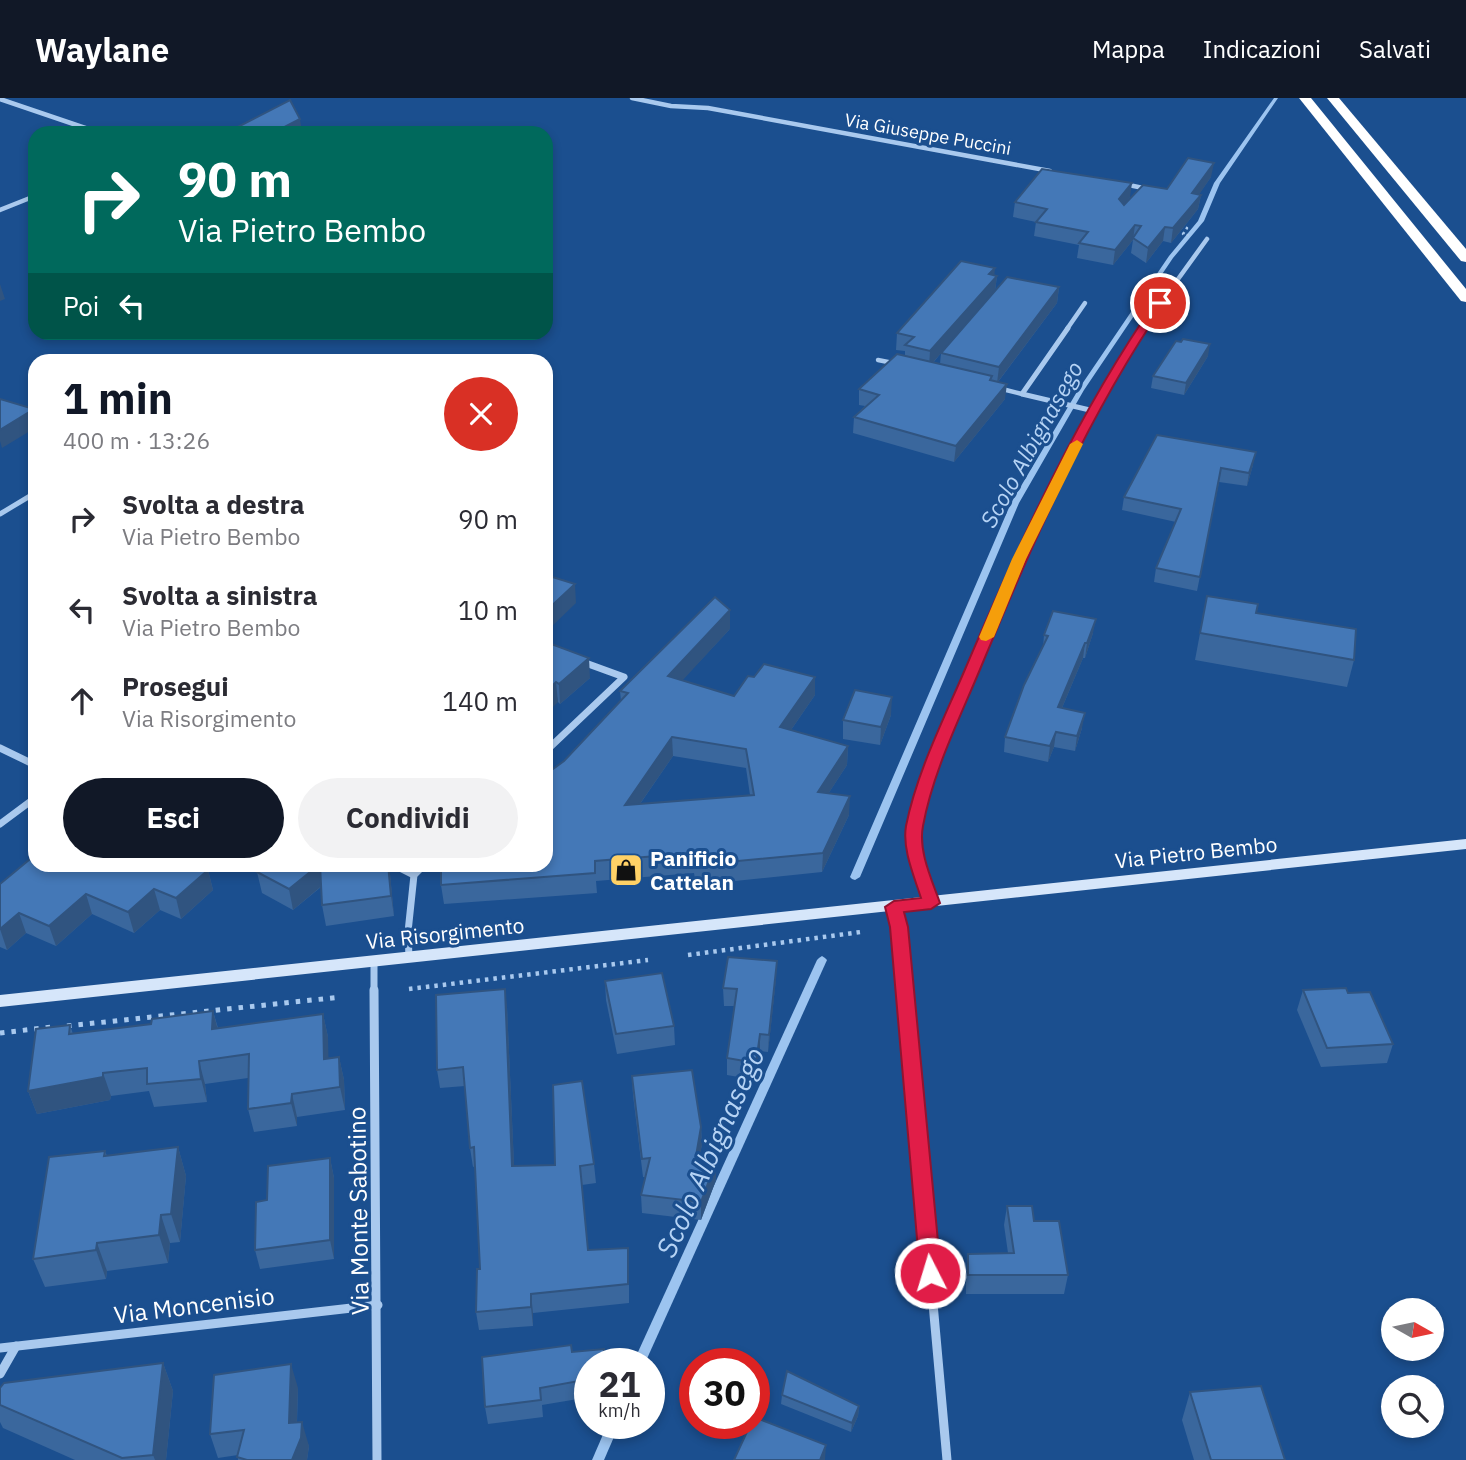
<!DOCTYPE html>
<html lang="it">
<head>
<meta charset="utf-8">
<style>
	body { margin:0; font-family:"IBM Plex Sans",sans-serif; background:#f2f2f3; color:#2b2b33; height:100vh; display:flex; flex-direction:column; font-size:26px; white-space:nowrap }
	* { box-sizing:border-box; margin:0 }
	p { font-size:23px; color:#7c7c81 }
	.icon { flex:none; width:38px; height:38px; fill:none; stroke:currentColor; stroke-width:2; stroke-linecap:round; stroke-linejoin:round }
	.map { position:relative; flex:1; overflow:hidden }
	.side { position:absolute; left:28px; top:256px; width:525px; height:518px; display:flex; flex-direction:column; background:#fff; border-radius:21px; box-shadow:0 4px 10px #0003 }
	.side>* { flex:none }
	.hud { position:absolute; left:28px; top:28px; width:525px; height:214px; border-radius:21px; box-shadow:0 4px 10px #0003; background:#00695c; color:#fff; overflow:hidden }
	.needle { width:46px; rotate:99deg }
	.controls { position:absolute; left:1381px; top:1200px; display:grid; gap:14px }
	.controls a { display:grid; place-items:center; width:63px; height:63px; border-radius:50%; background:#fff; box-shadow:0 4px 10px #0003; font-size:35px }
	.speed { position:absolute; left:574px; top:1250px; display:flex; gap:14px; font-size:35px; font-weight:700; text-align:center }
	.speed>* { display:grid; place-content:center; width:91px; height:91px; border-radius:50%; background:#fff; box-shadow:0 4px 10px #0003; line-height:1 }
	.speed small { font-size:18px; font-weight:400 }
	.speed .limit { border:10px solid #d22; background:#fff; color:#111 }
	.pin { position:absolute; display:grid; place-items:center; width:60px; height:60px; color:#fff; margin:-30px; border:4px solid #fff; border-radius:50%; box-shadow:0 2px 7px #0007 }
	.me { position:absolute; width:77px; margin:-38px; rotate:355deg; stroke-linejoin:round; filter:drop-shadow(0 0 5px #0008) }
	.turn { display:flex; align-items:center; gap:24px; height:147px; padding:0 35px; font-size:32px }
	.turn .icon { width:91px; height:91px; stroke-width:2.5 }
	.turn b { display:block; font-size:49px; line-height:60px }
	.then { display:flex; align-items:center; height:66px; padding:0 35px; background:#0003; gap:14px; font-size:26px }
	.round { display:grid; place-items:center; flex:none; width:74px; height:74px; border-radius:37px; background:#f2f2f3 }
	.headline { display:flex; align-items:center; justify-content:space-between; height:119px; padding:0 35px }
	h1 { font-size:42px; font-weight:700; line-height:52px; color:#111827 }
	.action { display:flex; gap:14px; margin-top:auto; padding:14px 35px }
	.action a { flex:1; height:80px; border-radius:42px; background:#111827; color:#fff; font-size:28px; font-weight:700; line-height:80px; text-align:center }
	.action a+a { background:#f2f2f3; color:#2b2b33 }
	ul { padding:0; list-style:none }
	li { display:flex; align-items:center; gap:21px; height:91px; padding:0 35px }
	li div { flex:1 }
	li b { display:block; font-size:26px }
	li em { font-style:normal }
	header { display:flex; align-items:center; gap:42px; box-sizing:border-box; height:98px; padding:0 35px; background:#111827; color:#fff }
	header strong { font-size:33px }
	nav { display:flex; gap:38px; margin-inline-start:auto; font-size:24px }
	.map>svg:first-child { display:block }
</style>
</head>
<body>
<header>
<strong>Waylane</strong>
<nav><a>Mappa</a><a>Indicazioni</a><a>Salvati</a></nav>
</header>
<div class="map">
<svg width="1466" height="1362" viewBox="0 0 1466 1362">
	<rect width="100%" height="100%" fill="#1b4f8f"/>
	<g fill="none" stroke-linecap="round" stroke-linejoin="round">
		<g fill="#9cc4f0" fill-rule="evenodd">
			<path d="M1274,0H1278L1220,85L1204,123L1173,160L1084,292L1019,405L860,779L855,782L852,781L850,779L1011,405L1078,292L1169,158L1198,123L1214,85Z"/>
			<path d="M822,858L825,860L827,862L645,1265H633L817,862L819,860Z"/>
			<path d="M608,1325H620L604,1362H592Z"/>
		</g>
		<path stroke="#a9c9ee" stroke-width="2.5" stroke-dasharray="2.5 3.5" stroke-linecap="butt" d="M1180,129L1187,130L1183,136L1191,138"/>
		<g stroke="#a9c9ee" stroke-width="4.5" stroke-dasharray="3.5 5" stroke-linecap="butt">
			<path d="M688,857L861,834"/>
			<path d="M409,891L648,862"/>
		</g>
		<g stroke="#a9c9ee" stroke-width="5" stroke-dasharray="4.5 7" stroke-linecap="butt">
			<path d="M67,928L341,899"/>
			<path d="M0,935L52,929"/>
		</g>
		<g stroke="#a9c9ee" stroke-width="4.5">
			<path d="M878,262L893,265"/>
			<path d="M1002,291L1022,296"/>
		</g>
		<g stroke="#a9c9ee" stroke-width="4.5">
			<path d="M632,0L671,8L708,10L1050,73"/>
			<path d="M0,1L100,35"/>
			<path d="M1124,86L1143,90L1139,95"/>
			<path d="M0,112L35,98"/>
			<path d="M1067,231L1085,205"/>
			<path d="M1142,231L1207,141"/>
		</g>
		<g stroke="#a9c9ee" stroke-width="5">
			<path d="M1068,230L1022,296L1094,313"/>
			<path d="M0,416L35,395"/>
			<path d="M993,524C1033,428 1081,338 1131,247L1143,230"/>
		</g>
		<g stroke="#a9c9ee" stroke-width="7">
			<path d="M0,650L35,667"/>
			<path d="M546,653L624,579L580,563"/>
			<path d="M0,726L35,700"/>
			<path d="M392,766L414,777"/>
			<path d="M931,804L917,761L914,731L931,670L993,522"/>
			<path d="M894,809L899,829L905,894"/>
			<path d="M409,860L408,834L414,777L425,766"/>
			<path d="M374,863V894"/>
		</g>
		<g stroke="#a9c9ee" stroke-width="9">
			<path d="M374,892L377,1362"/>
			<path d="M905,892L947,1362"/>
			<path d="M0,1250L378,1207"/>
			<path d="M0,1276L16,1248"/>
		</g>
		<path fill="#d6e6fa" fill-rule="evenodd" d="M1466,741V751L0,909V897Z"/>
		<g fill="#fff" fill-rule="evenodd">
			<path d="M1299,0H1311L1466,191V204L1461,203Z"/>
			<path d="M1327,0H1339L1466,151V164L1461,163Z"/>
		</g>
	</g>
	<g fill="#3a679d" fill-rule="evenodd">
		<path d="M1211,79L1199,96L1201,97L1198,111L1171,145L1163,143L1146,165L1131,155L1133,142L1113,167L1077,160L1079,147L1034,138L1036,124L1013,119L1015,104L1130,99L1124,107L1167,91Z"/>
		<path d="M35,131V147L32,133Z"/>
		<path d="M994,177L997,178L995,193L1059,189L1057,205L998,284L1005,301L954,364L853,335L854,319L865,308L859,307V291L905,258V253L896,252L897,235ZM941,255L940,266L933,265Z"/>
		<path d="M1208,258L1184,297L1151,290L1153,278Z"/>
		<path d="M1157,337L1253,367L1247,388L1219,384L1197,493L1154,484L1156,470L1176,424L1122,412L1124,399Z"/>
		<path d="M1207,498L1256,515L1354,562L1347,589L1195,562Z"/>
		<path d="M730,531L682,582L734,598L815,597L791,632L848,648L847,667L828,696L849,717L822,774L696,787L694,775L596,783L597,795L444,806L441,787L546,766L549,674L564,663L621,603L620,593ZM673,658L746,670L750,697L640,706Z"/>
		<path d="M1093,535L1085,560H1083L1062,610L1082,630L1075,653L1054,649L1048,664L1004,654L1005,639L1043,549L1044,537Z"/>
		<path d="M546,544L590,580L560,606L558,604Z"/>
		<path d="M891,617L880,647L843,641V622Z"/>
		<path d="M267,766H389L394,818L326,828L322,807L321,789L293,812L262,795L257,774Z"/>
		<path d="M208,772L213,792L181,821L160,812L134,835L92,816L56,848L26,835L7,852L0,849V786Z"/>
		<path d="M776,880L768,954L760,953L756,982L727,977V960L734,908H724L723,890Z"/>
		<path d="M605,883L674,928L675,947L617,956L606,902Z"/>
		<path d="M1303,892L1348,895L1393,946L1387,965L1321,969L1297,912Z"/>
		<path d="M507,909L514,1068L594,1066L596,1085L582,1087L588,1152L629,1168V1205L533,1215V1228L479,1232L476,1214L480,1171L475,1068L473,1069L470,1050L465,988L440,990L437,972Z"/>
		<path d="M213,913L218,930L323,916L328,939V960L339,959L344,982L345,1012L297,1019V1028L254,1034L248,1011V980L205,986L207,1004L154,1009L149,993L111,998L110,1002L37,1016L28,993L70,927L73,936L151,926Z"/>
		<path d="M632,978L701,1029L702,1047L699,1059L716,1064V1082L701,1122L642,1115L641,1097L645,1079H643L633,997Z"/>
		<path d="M178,1049L186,1078L180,1144L170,1145L168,1165L107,1173L106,1181L45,1189L33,1161L105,1053L107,1058Z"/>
		<path d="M330,1060L334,1080V1161L260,1171L255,1152L267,1102Z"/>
		<path d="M1007,1108L1034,1123L1068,1177L1064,1196H966V1175L968,1156L1008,1155L1004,1127Z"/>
		<path d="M572,1254L590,1265V1299L542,1307L543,1319L488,1326L485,1309Z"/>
		<path d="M163,1265L173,1293L166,1362H75L3,1330L0,1324V1290Z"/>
		<path d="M298,1290L297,1325L309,1348L307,1362H238V1357L218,1360L210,1336Z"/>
		<path d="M1190,1294L1285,1362H1194L1182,1322Z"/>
		<path d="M782,1297L859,1308L858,1318L851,1334L781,1306Z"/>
	</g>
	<g fill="#305480">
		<path d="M300,21L302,34L300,35H273Z"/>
		<path d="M1214,65L1211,79L1190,110L1192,95Z"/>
		<path d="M1132,85L1130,99L1117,116L1119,101Z"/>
		<path d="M1201,97L1198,111L1171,145L1173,130Z"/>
		<path d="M1135,127L1133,142L1113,167L1115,152Z"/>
		<path d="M1165,129L1163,143L1146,165L1148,150Z"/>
		<path d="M995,170L994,181L997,178L995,193L929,269L930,253Z"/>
		<path d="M0,186L5,201L0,203Z"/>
		<path d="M1059,189L1057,205L997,285L999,269Z"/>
		<path d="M1210,246L1208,258L1184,297L1186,285Z"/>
		<path d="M1007,286L1005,301L954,364L956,348Z"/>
		<path d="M34,311L35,330L2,350L0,343V332Z"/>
		<path d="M1256,354L1253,367L1247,388L1249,375Z"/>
		<path d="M575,486L576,505L546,534V513Z"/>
		<path d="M730,512V531L669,597L668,578Z"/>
		<path d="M1096,521L1093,535L1085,560L1087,545Z"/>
		<path d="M1085,545L1083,560L1056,624L1058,609Z"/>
		<path d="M589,560L590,580L560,606L559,586Z"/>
		<path d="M815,579V597L780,648V629Z"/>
		<path d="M556,584L558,604L546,616V594Z"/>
		<path d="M892,599L891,617L880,647L881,629Z"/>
		<path d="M1085,615L1082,630L1075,653L1077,638Z"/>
		<path d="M1056,634L1054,649L1048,664L1050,648Z"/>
		<path d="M672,639L673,658L626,726L625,707Z"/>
		<path d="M848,648L847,667L817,713L818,694Z"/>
		<path d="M850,698L849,717L822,774L823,755Z"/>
		<path d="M320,766L324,786L293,812L289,791Z"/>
		<path d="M383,766H389L394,818L391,798Z"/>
		<path d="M208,772L213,792L181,821L176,800Z"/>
		<path d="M154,791L160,812L134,835L128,814Z"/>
		<path d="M86,796L92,816L56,848L49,828Z"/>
		<path d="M19,815L26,835L7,852L0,831Z"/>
		<path d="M777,863L776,880L768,954L769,937Z"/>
		<path d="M505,891L507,909L515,1087L512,1068Z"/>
		<path d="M213,913L219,936L212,931Z"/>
		<path d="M323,916L328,939L329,984L324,961Z"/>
		<path d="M760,936V953L756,982V965Z"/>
		<path d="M339,959L344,982L345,1012L340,989Z"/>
		<path d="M199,963L205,986L207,1004L201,981Z"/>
		<path d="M103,975L111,998L110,1002L37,1016L28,993Z"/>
		<path d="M292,996L297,1019V1028L291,1005Z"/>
		<path d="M701,1029L702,1047L696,1076V1058Z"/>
		<path d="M178,1049L186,1078L180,1144L171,1116Z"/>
		<path d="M330,1060L334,1080V1161L330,1142Z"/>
		<path d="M716,1064V1082L701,1122V1104Z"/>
		<path d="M161,1117L170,1145L168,1165L159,1137Z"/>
		<path d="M97,1145L107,1173L106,1181L96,1152Z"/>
		<path d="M531,1196L533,1215V1228L531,1209Z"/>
		<path d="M163,1265L173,1293L166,1362H155L153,1357Z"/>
		<path d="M291,1266L298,1290L296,1349L289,1325Z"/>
		<path d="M859,1308L858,1318L851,1334L852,1325Z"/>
		<path d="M302,1324L309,1348L307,1362H292Z"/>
		<path d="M826,1347L825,1362H820Z"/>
	</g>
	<g fill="#4478b7" stroke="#305480" stroke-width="2" fill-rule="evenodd">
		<path d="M290,2L300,21L273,35H226Z"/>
		<path d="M1188,60L1214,65L1192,95L1201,97L1173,130L1165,129L1148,150L1133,140L1141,128L1135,127L1115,152L1079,145L1088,134L1036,124L1047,111L1015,104L1042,71L1132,85L1119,101L1124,107L1143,87L1167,91Z"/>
		<path d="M961,163L995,170L989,176L997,178L930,253L905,247L914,239L897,235Z"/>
		<path d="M1007,179L1059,189L999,269L941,255Z"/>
		<path d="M1183,241L1210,246L1186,285L1153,278L1176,243L1181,244Z"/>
		<path d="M897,256L992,278L990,282L1007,286L956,348L854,319L879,297L859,291Z"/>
		<path d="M0,301L34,311L0,332Z"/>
		<path d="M1157,337L1256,354L1249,375L1221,370L1200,479L1156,470L1181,411L1124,399Z"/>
		<path d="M546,477L575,486L546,513Z"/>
		<path d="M1207,498L1258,506L1256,515L1356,531L1354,562L1200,535Z"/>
		<path d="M715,499L730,512L668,578L734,598L748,578L754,579L764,566L815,579L780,629L848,648L818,694L850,698L823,755L696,767L694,755L595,763V775L441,787V766H546V673L549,674L564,663L628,595L620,593ZM672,639L746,651L754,697L625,707Z"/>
		<path d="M1053,513L1096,521L1087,545H1085L1058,609L1085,615L1077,638L1056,634L1050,648L1005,639L1024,587L1048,538L1044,537Z"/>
		<path d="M546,544L589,560L559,586L556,584L546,594Z"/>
		<path d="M855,592L892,599L881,629L843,622Z"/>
		<path d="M35,757V766H196L208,772L176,800L154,791L128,814L86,796L49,828L19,815L0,831V786Z"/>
		<path d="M267,766H320L289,791L257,774Z"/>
		<path d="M320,766H388L391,798L322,807Z"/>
		<path d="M728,859L777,863L769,937L760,936L756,965L727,960L737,891L723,890Z"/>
		<path d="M662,875L674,928L616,936L605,883Z"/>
		<path d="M1346,890L1348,895L1370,894L1393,946L1327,950L1303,892Z"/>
		<path d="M505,891L512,1068L555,1067L553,987L582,983L594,1066L580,1068L588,1152L628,1150V1186L531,1196V1209L476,1214L477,1171H480L474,1049L470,1050L463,969L437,972L436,897Z"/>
		<path d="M213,913L212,931L323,916L324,961L339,959L340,989L292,996L291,1005L248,1011L249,956L199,963L201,981L147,986V970L103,975V979L28,993L36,931L70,927L69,936L151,926L152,921Z"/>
		<path d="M692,972L701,1029L696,1058L716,1064L701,1104L641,1097L650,1060L642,1061L632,978Z"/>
		<path d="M178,1049L171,1116L161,1117L159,1137L97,1145L96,1152L33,1161L49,1059L105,1053L104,1058Z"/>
		<path d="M330,1060V1142L255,1152L256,1104L267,1102L268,1068Z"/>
		<path d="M1007,1108H1032L1034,1123H1059L1068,1177H968V1156L1014,1155Z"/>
		<path d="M571,1247L572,1254L604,1251L605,1265H590V1281L540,1290L541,1302L485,1309L482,1259Z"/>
		<path d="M163,1265L153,1357L122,1360L0,1307V1290L4,1285Z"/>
		<path d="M291,1266L289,1325L302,1324L301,1340L292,1362H247L237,1359L244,1332L210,1336L214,1277Z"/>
		<path d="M787,1273L859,1308L852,1325L782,1297Z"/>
		<path d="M1261,1288L1285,1362H1211L1190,1294Z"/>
		<path d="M754,1319L826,1347L820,1362H734L751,1325H754Z"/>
	</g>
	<path fill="#e11d48" stroke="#92132f" stroke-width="2" d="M1156,203L1165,205C1088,317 1033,444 981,569C960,620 933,673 923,728C918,753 932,782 940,805L931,811L904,814L908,829L941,1175L938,1182L930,1184L923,1182L920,1175L890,829L885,809L894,803L921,800C914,778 902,751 906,728C917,673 944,621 966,569C1020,443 1077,316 1156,203Z"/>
	<path fill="#f59e0b" d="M1077,342L1083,346L1026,461L994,539L986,543L981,542L979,539L1012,461L1070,346Z"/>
	<defs>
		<g id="shop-square" transform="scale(1.75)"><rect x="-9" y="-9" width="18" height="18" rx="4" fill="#ffd166" stroke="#1b4f8f"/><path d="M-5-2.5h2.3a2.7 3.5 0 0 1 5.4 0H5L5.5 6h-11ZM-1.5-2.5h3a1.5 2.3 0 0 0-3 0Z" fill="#111"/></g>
	</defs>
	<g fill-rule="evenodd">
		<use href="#shop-square" x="626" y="772"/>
	</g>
	<g text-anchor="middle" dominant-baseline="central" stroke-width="6" stroke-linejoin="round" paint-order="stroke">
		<g font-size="18" fill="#fff" stroke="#1b4f8f">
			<text transform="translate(928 36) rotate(10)">Via Giuseppe Puccini</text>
		</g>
		<g font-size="21" fill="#fff" stroke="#1b4f8f">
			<text transform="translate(1196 754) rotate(-6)">Via Pietro Bembo</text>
			<text transform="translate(445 835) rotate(-6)">Via Risorgimento</text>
		</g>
		<g font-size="21" font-weight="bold" fill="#fff" stroke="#1b4f8f" text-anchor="start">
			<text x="650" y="760">Panificio<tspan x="650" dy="24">Cattelan</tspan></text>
		</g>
		<g font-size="23" font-style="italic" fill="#b5d3f5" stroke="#1b4f8f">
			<text transform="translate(1031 346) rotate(-61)">Scolo Albignasego</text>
		</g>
		<g font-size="24" fill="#fff" stroke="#1b4f8f">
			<text transform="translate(358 1113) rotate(-91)">Via Monte Sabotino</text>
			<text transform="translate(194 1207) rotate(-7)">Via Moncenisio</text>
		</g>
		<g font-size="28" font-style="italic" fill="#b5d3f5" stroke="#1b4f8f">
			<text transform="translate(710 1054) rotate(-66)">Scolo Albignasego</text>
		</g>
	</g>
</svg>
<div class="controls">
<a><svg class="needle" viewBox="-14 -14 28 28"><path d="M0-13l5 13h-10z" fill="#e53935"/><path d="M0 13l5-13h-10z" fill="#7c7c81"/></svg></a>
<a><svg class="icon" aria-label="search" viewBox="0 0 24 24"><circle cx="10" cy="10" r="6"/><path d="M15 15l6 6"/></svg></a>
</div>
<div class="speed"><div>21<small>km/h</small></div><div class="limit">30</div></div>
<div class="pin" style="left:1160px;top:205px;background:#d93025"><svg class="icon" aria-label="arrive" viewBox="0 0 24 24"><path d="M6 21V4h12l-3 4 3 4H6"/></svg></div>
<svg class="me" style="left:930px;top:1175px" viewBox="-20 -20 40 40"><circle r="17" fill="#e11d48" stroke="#fff" stroke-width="3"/><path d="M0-11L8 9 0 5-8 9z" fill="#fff"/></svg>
<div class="hud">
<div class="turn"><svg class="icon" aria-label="right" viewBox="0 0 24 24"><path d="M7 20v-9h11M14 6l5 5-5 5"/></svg><div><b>90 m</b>Via Pietro Bembo</div></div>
<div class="then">Poi<svg class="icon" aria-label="left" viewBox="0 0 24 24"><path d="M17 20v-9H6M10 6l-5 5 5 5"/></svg></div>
</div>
<section class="side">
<div class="headline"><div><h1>1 min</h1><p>400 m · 13:26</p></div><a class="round" style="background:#d93025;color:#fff"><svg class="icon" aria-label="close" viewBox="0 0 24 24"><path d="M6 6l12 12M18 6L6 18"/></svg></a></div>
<ul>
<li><svg class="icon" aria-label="right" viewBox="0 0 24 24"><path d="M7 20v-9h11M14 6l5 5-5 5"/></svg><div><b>Svolta a destra</b><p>Via Pietro Bembo</p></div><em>90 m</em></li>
<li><svg class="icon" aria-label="left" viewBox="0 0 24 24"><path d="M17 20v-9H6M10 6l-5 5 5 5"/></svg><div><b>Svolta a sinistra</b><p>Via Pietro Bembo</p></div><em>10 m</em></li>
<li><svg class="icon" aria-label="ahead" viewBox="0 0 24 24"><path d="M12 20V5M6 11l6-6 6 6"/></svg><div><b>Prosegui</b><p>Via Risorgimento</p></div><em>140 m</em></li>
</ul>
<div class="action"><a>Esci</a><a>Condividi</a></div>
</section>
</div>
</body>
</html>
